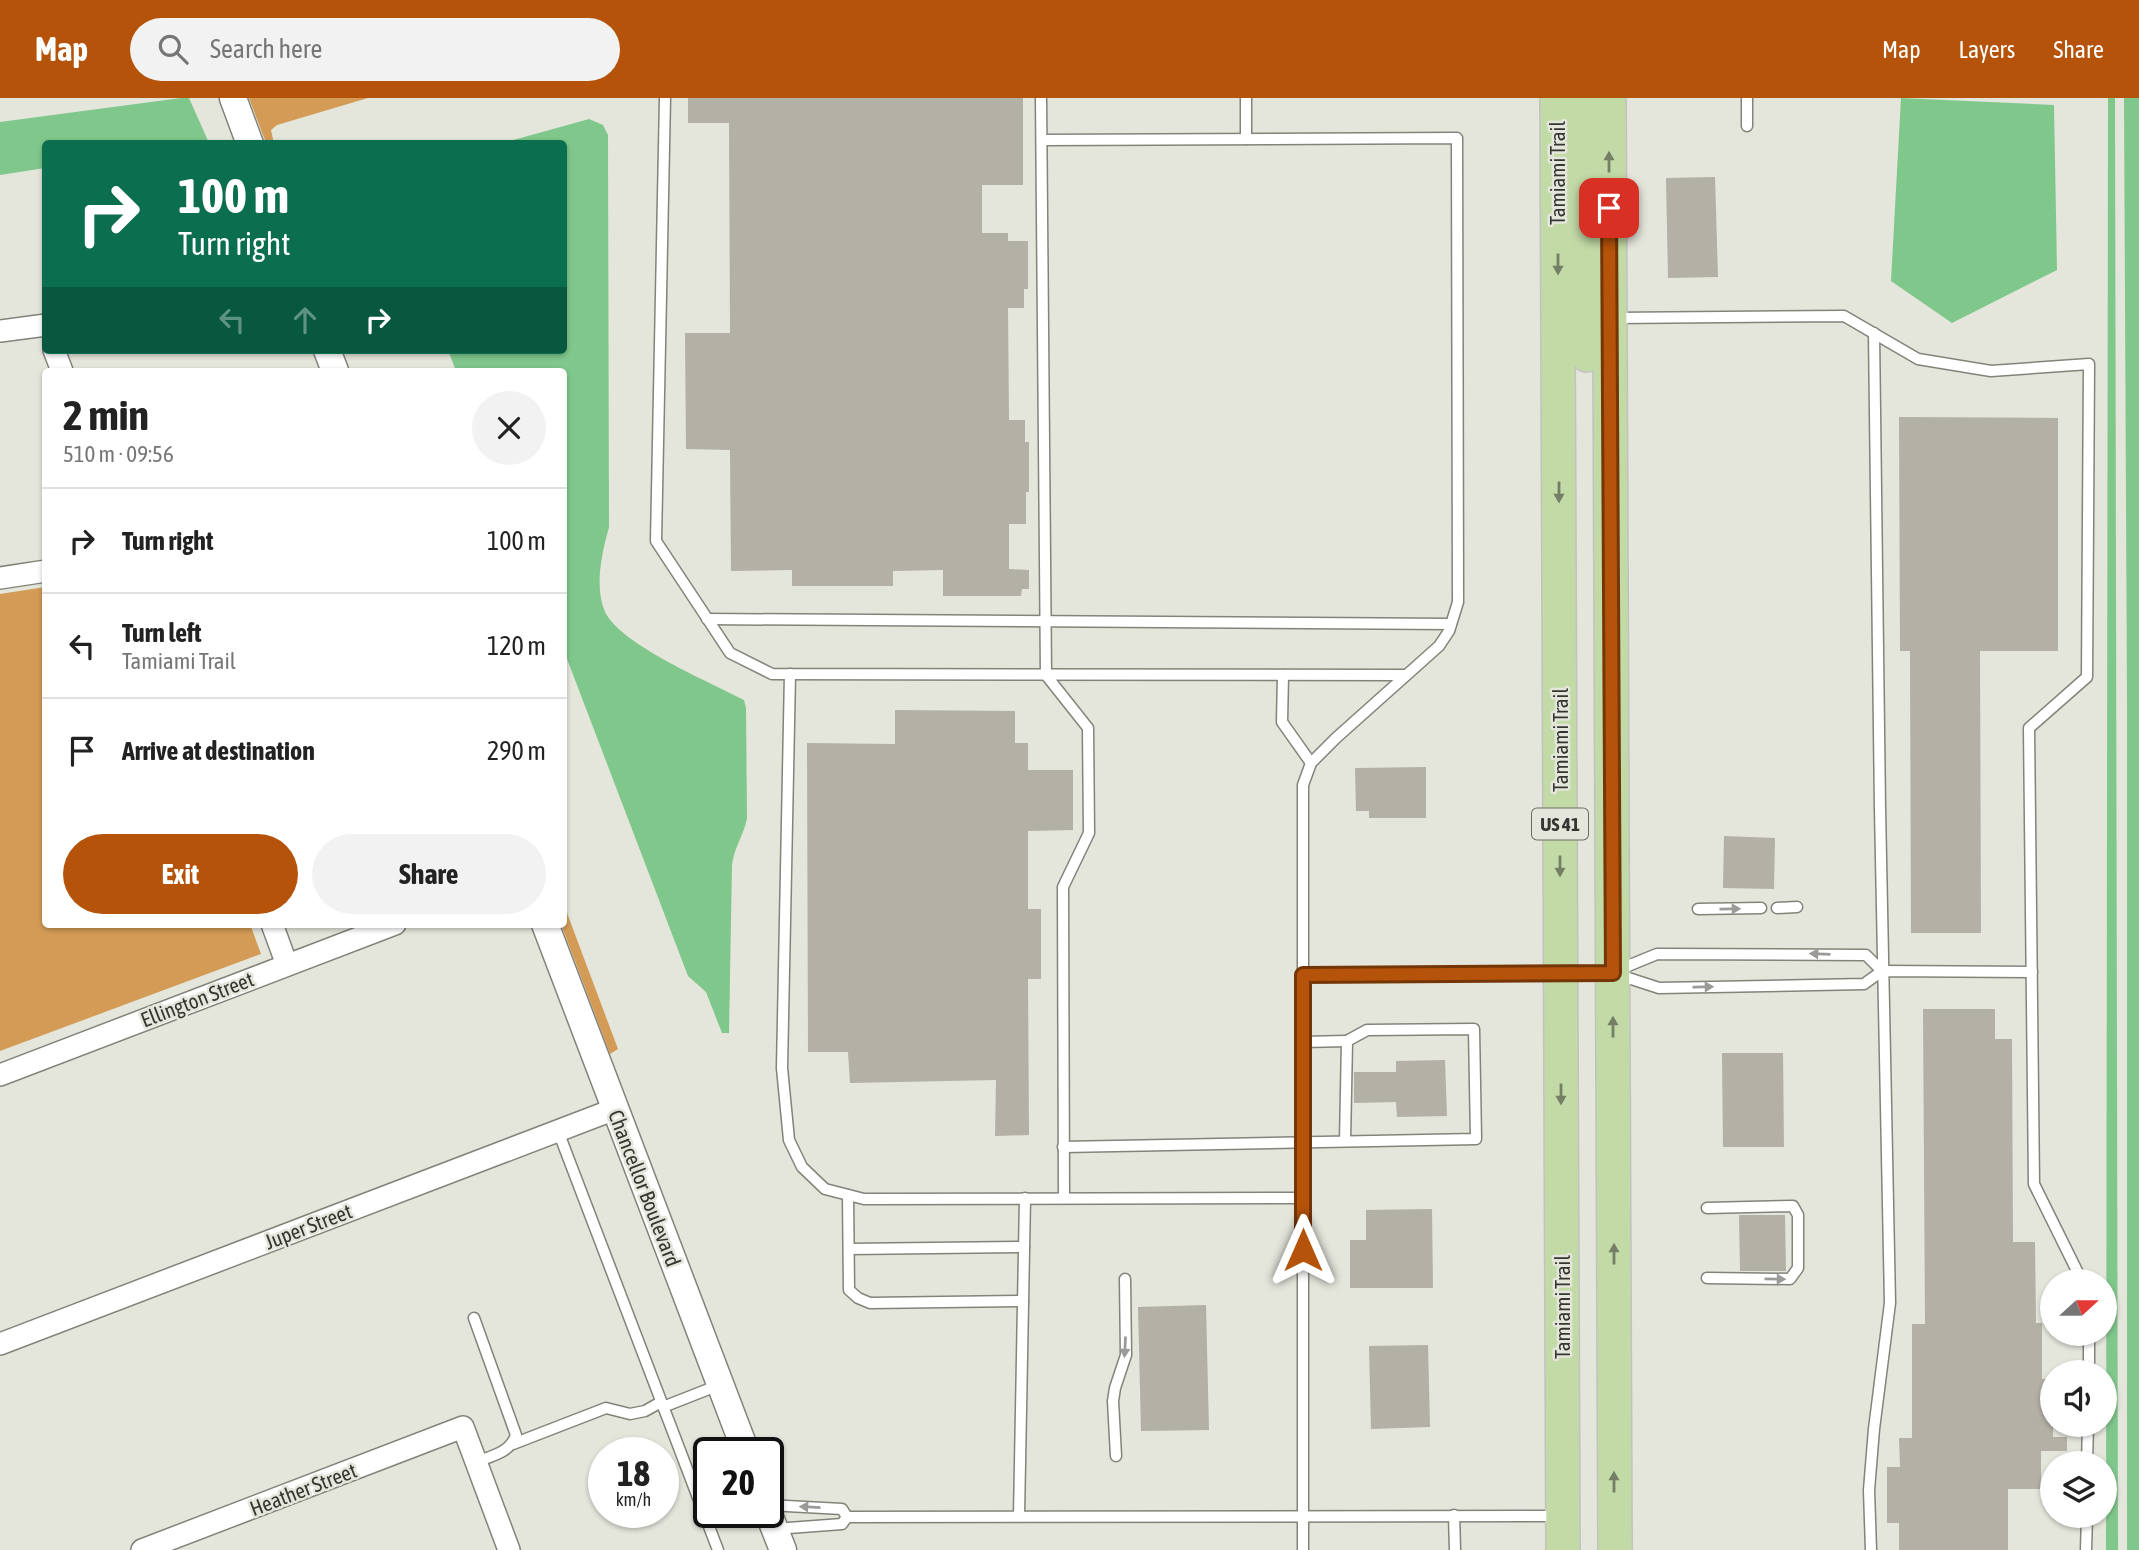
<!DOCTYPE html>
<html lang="en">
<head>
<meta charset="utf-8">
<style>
	body { margin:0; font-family:"Asap Condensed",sans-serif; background:#f2f2f2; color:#222; height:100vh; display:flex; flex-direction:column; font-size:26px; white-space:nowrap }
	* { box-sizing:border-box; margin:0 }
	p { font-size:23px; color:#767676 }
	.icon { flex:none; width:38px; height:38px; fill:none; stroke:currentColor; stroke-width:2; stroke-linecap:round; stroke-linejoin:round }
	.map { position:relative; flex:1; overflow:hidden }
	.panel { position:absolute; left:42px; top:270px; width:525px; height:560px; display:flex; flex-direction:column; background:#fff; border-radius:7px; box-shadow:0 2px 5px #0004 }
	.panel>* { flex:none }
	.hud { position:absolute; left:42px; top:42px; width:525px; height:214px; border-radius:7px; box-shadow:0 2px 5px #0004; background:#0b6e4f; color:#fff; overflow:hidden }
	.needle { width:46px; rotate:69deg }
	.tools { position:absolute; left:2040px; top:1171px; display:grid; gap:14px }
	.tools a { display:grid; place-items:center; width:77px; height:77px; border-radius:50%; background:#fff; box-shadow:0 2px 5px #0004; font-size:35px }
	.speed { position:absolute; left:588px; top:1339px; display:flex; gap:14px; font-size:35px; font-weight:700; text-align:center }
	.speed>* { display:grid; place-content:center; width:91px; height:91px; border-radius:50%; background:#fff; box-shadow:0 2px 5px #0004; line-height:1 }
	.speed small { font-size:18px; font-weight:400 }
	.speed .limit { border:4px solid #111; border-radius:10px; background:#fff; color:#111 }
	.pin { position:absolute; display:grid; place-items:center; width:60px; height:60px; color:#fff; margin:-30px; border-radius:14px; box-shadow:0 4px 10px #0006 }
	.me { position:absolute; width:77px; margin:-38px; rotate:0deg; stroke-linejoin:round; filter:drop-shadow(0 0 5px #0008) }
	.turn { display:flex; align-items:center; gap:24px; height:147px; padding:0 21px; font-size:32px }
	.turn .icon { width:91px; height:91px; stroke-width:2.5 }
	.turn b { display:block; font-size:49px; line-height:60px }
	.lanes { display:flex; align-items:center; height:66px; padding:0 21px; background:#0003; justify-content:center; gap:35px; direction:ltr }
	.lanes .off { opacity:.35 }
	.round { display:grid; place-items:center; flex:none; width:74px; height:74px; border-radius:37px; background:#f2f2f2 }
	.head { display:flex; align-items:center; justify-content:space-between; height:119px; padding:0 21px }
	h1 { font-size:42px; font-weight:700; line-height:52px }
	.action { display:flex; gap:14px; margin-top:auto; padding:14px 21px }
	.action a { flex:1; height:80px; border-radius:42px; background:#b45309; color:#fff; font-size:28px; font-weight:700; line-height:80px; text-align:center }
	.action a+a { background:#f2f2f2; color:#222 }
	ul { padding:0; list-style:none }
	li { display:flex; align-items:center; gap:21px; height:105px; padding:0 21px; border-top:2px solid #e0e0e0 }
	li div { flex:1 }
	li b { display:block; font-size:26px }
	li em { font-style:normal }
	header { display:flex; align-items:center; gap:42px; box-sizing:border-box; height:98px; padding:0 35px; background:#b45309; color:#fff }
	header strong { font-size:33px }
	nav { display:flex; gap:38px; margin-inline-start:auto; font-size:24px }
	.search { width:490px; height:63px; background:#f2f2f2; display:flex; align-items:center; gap:18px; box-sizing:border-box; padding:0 24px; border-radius:38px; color:#767676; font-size:26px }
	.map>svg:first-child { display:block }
</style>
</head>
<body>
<header>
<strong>Map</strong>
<div class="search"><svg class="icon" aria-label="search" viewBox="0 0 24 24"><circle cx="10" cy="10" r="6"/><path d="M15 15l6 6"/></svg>Search here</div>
<nav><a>Map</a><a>Layers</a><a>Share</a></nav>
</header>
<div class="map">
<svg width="2139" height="1452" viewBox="0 0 2139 1452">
	<rect width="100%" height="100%" fill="#e4e5db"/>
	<g fill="#d39b55">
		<path d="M249,0H368L277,27L271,32L274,46L266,45Z"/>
		<path d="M45,489L46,826H250L261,856L0,953V496Z"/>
		<path d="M564,807L618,951L610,956L561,826H564Z"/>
	</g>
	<g fill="#80c78c">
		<path d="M181,0H189L209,45L46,46L45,70L0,77V24Z"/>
		<path d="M1901,0L2054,7L2057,172L1952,225L1891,183Z"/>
		<path d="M2108,0H2115L2118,1452H2106Z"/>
		<path d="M2124,0H2139V1452H2127V603Z"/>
		<path d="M589,21L603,27L608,37L609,429C602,455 594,488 605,514C621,547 710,584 744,602L746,610L747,720C744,737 734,749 732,767L729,935H722L706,894L688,878L564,553V273H456L448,252H564V46L503,45Z"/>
	</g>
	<g fill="#b3b0a6">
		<path d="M688,0H1023V87H982V135H1008V143H1028V191H1024V210H1008L1009,322H1025V344H1029V394H1026V426H1009V471L1029,472V491H1022L1021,498H943V472L893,473V488H792V472L731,473L730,352L686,351L685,235H730L729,25H688Z"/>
		<path d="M1715,79L1718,179L1668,180L1666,80Z"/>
		<path d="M1899,319L2058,320V553H1980L1981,835H1911L1910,553H1900Z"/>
		<path d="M895,612L1015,613V645H1028V672H1073V732L1028,733V811H1041V881H1028L1029,1037L995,1038L996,982L850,985L848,954H808L807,645L895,646Z"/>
		<path d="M1426,669V720H1369V713H1356L1355,670Z"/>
		<path d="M1724,738L1775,740L1774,791L1723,790Z"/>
		<path d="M1923,911H1995V941H2012L2013,1144H2035L2036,1225H2042V1281H2053V1339H2067V1353H2041V1391H2008V1452H1899V1425H1887V1369H1900L1899,1340H1912V1226H1925Z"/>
		<path d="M1722,955H1783L1784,1049H1723Z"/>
		<path d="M1445,962L1447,1018L1397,1019L1396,1004L1354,1005V974H1396V963Z"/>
		<path d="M1432,1111L1433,1190H1350V1142H1366V1112Z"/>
		<path d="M1739,1117H1785L1786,1173H1740Z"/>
		<path d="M1206,1207L1209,1332L1141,1333L1138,1209Z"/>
		<path d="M1428,1247L1430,1329L1371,1331L1369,1248Z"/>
	</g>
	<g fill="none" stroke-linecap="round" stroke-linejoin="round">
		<g stroke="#83837a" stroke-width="13">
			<g id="service">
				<path d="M665,0L656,443L730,555L772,576L1405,577"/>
				<path d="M1041,0L1046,577L1088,630L1089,735L1063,789L1064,1100"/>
				<path d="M1747,28V0"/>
				<path d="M1246,41V0"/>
				<path d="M1042,42L1457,40L1458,504L1449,533L1439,548L1336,640L1311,665L1303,687V1452"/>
				<path d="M1614,220L1844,218L1918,261L1991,273L2089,266L2087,579L2029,630L2034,1086L2082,1183"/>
				<path d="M707,521L1451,526"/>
				<path d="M790,576L782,970L789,1042L802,1069L825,1091L864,1101L1303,1100"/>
				<path d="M1283,577L1282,624L1311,665"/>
				<path d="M1777,810L1797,809"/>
				<path d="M1698,811L1761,810"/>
				<path d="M1618,872L1657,856L1866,857L1882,873"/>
				<path d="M1303,877L1555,874"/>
				<path d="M1619,877L1659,890L1864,886L1882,873L2032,874"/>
				<path d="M1303,944L1347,943"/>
				<path d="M558,1033L718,1452"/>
				<path d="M1063,1049L1476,1041L1474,931L1367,932L1347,943L1345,1043"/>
				<path d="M848,1097L849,1192L858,1200L870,1205L1023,1203"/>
				<path d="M849,1151L1024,1149"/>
				<path d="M1707,1180L1790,1181L1798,1170V1117L1793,1108L1707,1110"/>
				<path d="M474,1220L516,1337C510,1355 491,1358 476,1364"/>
				<path d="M2089,1274V1236"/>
				<path d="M663,1309L719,1287"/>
				<path d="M513,1346L606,1310L630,1316L645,1313L661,1304"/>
				<path d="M1116,1358L1113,1303L1115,1290L1126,1257L1125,1181"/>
				<path d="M2087,1365L2088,1326"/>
				<path d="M768,1407L842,1411L847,1419"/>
				<path d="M1454,1417L1455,1452"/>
				<path d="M1019,1418L1025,1100"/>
				<path d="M775,1431L842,1426L847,1419L1559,1418"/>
				<path d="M1871,1452L1869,1392L1874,1331L1890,1205L1880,711L1874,235"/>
				<path d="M2086,1452L2087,1418"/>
			</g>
		</g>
		<g stroke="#83837a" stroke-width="24">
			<g id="minor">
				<path d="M0,233L46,227"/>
				<path d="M54,252L62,273"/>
				<path d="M0,480L46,473"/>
				<path d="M272,826L287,867"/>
				<path d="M0,977L395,826"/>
				<path d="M0,1246L615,1011"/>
				<path d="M142,1452L463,1329L509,1452"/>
			</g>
		</g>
		<g stroke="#83837a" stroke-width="29">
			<g id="tertiary">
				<path d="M233,0L250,46"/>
				<path d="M327,252L335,273"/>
				<path d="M545,826L746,1354"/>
				<path d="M768,1414L783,1452"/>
			</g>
		</g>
		<g stroke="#c2c2c1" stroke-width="36">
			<g id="primary">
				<path d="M1557,0L1563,1452"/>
				<path d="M1585,0L1587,257"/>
				<path d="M1609,0L1615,1452"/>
			</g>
		</g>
		<use href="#service" stroke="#fff" stroke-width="10"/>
		<use href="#minor" stroke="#fff" stroke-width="21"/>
		<use href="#tertiary" stroke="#fff" stroke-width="26"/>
		<use href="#primary" stroke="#c2daa6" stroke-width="33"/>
	</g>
	<defs><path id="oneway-solid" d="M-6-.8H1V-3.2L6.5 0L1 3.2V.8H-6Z" transform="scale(1.75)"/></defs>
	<g fill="#747f66">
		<use href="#oneway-solid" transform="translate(1609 64) rotate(-90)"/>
		<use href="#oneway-solid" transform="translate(1558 166) rotate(90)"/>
		<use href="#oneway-solid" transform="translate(1559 394) rotate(90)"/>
		<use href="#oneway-solid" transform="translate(1560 768) rotate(90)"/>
		<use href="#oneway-solid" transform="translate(1613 929) rotate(-90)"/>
		<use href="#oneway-solid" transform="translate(1561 996) rotate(90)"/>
		<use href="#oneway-solid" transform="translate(1614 1156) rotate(-90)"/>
		<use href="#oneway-solid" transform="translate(1614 1384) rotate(-90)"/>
	</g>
	<g fill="#9a9a98">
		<use href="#oneway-solid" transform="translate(1730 811) rotate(-1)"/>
		<use href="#oneway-solid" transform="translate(1820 856) rotate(-178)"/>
		<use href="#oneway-solid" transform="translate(1703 889) rotate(-1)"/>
		<use href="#oneway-solid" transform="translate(1775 1181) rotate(1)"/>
		<use href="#oneway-solid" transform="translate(1125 1249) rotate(93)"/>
		<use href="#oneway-solid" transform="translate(810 1409) rotate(-177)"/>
	</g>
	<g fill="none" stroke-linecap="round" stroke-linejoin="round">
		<g stroke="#753606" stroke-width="18">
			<path id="route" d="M1303,1152V877L1613,875L1609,110"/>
		</g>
		<use href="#route" stroke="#b45309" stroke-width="12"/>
	</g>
	<g text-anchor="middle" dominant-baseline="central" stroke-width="5" stroke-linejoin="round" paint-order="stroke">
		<rect fill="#e4e5db" stroke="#6a6a64" stroke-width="2" x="1532" y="710.5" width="56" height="31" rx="5"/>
		<g font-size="19" font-weight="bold" fill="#353531">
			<text x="1560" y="726">US 41</text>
		</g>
		<g font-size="21" fill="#353531" stroke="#e4e5db">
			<text transform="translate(1557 75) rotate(-90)">Tamiami Trail</text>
			<text transform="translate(1560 642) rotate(-90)">Tamiami Trail</text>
			<text transform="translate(197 901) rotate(-21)">Ellington Street</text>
			<text transform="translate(645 1090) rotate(69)">Chancellor Boulevard</text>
			<text transform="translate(308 1128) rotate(-21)">Juper Street</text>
			<text transform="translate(1562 1209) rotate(-90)">Tamiami Trail</text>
			<text transform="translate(303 1391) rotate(-21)">Heather Street</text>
		</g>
	</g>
</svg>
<div class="tools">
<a><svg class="needle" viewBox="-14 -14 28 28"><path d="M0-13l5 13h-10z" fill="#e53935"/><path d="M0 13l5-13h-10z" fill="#767676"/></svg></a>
<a><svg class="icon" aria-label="sound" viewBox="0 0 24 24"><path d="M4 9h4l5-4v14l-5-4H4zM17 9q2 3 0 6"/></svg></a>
<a><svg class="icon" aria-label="layers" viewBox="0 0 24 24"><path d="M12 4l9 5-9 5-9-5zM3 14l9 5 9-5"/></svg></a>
</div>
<div class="speed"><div>18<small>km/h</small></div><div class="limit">20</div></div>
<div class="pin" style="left:1609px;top:110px;background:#d93025"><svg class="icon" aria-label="arrive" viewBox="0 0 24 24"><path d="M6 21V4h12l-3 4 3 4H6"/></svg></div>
<svg class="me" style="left:1303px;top:1152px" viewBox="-20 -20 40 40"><path d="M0-17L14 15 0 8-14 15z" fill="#b45309" stroke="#fff" stroke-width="4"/></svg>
<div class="hud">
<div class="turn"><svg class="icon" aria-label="right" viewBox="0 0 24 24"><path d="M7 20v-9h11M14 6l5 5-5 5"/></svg><div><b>100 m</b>Turn right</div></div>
<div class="lanes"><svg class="icon off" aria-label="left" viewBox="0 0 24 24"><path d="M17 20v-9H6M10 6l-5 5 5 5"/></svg><svg class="icon off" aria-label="ahead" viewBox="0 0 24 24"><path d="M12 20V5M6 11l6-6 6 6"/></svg><svg class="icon" aria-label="right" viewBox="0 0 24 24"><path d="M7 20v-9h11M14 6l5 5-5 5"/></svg></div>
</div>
<section class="panel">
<div class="head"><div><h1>2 min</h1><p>510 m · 09:56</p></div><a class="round"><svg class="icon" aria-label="close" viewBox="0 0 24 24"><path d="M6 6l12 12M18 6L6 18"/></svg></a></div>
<ul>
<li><svg class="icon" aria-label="right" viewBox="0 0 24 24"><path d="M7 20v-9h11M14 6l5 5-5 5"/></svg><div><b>Turn right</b></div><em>100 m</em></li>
<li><svg class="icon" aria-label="left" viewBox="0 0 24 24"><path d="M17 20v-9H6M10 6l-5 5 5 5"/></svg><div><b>Turn left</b><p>Tamiami Trail</p></div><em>120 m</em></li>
<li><svg class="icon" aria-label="arrive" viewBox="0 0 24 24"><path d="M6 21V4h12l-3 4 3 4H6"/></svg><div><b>Arrive at destination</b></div><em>290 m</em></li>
</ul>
<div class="action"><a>Exit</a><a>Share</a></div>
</section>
</div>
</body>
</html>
